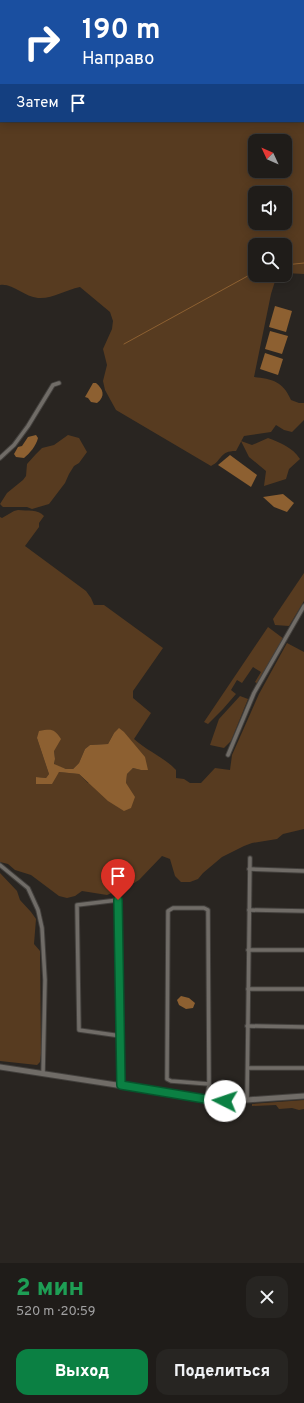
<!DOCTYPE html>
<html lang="ru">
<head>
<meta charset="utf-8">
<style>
	body { margin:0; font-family:Overpass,sans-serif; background:#272522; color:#f1f3f6; height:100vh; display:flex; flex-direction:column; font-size:15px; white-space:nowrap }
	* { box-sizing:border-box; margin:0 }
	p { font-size:13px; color:#a1a1a2 }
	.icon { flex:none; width:22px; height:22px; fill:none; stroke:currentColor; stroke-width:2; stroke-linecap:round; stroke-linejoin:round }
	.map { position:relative; height:1263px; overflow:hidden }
	.side { display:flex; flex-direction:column; background:#1f1c19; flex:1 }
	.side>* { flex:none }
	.guide { position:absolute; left:0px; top:0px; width:304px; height:122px; box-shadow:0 2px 10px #0003,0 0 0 1px #3c3a38; background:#1a4fa0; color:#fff; overflow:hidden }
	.needle { width:26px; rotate:314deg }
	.fabs { position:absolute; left:248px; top:134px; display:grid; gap:8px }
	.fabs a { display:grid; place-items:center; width:44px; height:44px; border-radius:8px; background:#1f1c19; box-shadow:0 2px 10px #0003,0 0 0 1px #3c3a38; font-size:20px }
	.pin { position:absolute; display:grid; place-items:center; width:34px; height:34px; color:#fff; margin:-41px -17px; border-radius:50% 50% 50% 0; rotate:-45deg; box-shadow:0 0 4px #0007 }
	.pin .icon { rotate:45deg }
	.me { position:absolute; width:44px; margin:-22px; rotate:274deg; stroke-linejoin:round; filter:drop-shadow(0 0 3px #0008) }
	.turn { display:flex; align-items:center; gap:14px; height:84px; padding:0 16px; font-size:18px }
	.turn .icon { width:52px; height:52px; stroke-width:2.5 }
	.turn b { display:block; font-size:28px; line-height:34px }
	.then { display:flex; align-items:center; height:38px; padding:0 16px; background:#0003; gap:8px; font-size:15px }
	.round { display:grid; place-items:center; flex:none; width:42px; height:42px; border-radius:12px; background:#272522 }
	.summary { display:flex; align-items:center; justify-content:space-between; height:68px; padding:0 16px }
	h1 { font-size:24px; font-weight:800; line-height:30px; color:#1e9e55 }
	.button { display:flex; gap:8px; margin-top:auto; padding:8px 16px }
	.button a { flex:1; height:46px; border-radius:12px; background:#0b8043; color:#fff; font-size:16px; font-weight:800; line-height:46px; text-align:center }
	.button a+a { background:#272522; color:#f1f3f6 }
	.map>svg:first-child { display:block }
</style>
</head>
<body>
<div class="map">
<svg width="304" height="1263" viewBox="0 0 304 1263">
	<rect width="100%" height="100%" fill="#292521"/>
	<g fill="#573b20" fill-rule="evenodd">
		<path d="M0,0H304V274L285,273V245H255V275H281L276,278L271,294L254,377C272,379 283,381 291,400L299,403H304V420L292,432L284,430L276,425L271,432L244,436L236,451C219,451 223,460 211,466L116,410L105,390L103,381L107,365L103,349L112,329L113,321L110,312L80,287C65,290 53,299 38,298C24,297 13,283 0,285ZM1,1H303V121H1ZM255,141H285V171H255ZM255,193H285V223H255Z"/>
		<path d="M68,435L79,438L87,452L79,463L74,466L69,474L65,483L49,504L32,509L27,507H3L0,504L7,493L23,480L26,476L27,464L36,454L42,448L54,445Z"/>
		<path d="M268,438C281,443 292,447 300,459L289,469L286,479L264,486L266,471L249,457L241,441L252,445Z"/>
		<path d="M18,510C27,511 38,509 44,516L39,523V527L25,546L86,591L91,598L94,605H104L163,648L133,691V698L151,713L134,739C147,751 164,757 176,770V778L184,779L190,783H201L215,768L230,770L232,755L259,694L287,643L304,652V829L283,834L277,839L252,843L244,846L222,857L203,873L198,879L190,882H181L175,876L170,859L162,856L139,880L124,889L116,891L107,895L82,891L75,896L67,898L59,896L31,875L15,870L8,864L0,862V517L2,518L14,511ZM114,733L147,770H141L133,768L127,774L126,783H88L79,774L59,772L36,784V777L46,778L49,774L37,738L54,751L55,759L54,765L66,769H73L79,763L85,749L90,745L108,744Z"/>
		<path d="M304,573V601L289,626L275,625L273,619Z"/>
		<path d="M268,627L284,639L258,684L255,682L261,672L253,667L242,683L237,680L231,690L236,694L223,709L208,724L204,722Z"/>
		<path d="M240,696L248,699L231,741L224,748L210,745L219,719Z"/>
		<path d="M0,873L17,891L20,900L31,912L36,919L34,944L40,951L41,1054L40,1062L37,1065L0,1061Z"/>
		<path d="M304,1100V1109L299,1110L292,1108L279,1109L276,1105L252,1106V1104Z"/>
	</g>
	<g fill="#8d6031">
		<path d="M275,306L292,311L286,332L269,327Z"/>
		<path d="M270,331L288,336L282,354L265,349Z"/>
		<path d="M265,353L283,359L278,375L260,369Z"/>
		<path d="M93,383H96C103,389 106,396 97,403L91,402L88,398L85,397Z"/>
		<path d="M36,435L38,438C36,446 30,453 24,458L16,457L14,454L18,447L22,446L28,437Z"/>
		<path d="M230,455L257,475L251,487L218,465Z"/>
		<path d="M283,494L294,503L287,512L274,507L263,497Z"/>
		<path d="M119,728L124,732L145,757L148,770H141L133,768L127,774L126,783L135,797L131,808L124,811L108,801L79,774L59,772L52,784H36V777L46,778L49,774L37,738L39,731C51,729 54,728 61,739L54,751L55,759L54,764L66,769H73L79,763L85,749L90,745L108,744L114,733Z"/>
		<path d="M181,996L189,998L195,1003L193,1008L186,1009L179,1005L177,1000Z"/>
	</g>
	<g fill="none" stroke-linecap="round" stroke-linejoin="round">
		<g stroke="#8d6031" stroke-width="1">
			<path d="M285,265L304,263"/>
			<path d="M124,344L255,272"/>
		</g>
		<g stroke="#43403d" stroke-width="5.5">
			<g id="minor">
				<path d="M0,458L14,445L28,426L53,385L59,383"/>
				<path d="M228,755L254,693L304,606"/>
				<path d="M0,865L28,888L38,910L42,928L45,980L43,1074"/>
				<path d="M249,869L304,871"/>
				<path d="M249,910L304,911"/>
				<path d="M248,950H304"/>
				<path d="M248,989H304"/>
				<path d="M247,1026L304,1027"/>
				<path d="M121,1036L79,1030L77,905L118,900L121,1085"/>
				<path d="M248,1068H304"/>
				<path d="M207,1099L209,1084L208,910L204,908H173L168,911L167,1079L171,1081L209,1084"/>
				<path d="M247,1100L250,858"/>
			</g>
		</g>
		<g stroke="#43403d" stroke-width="7">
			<path id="secondary" d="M0,1067L207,1099L247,1100L304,1096"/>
		</g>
		<use href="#minor" stroke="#706c67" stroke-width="3.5"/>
		<use href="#secondary" stroke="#706c67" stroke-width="5"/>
	</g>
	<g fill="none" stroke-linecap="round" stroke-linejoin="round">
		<g stroke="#07532c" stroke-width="10">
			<path id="route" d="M118,900L121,1085L205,1099L225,1101"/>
		</g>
		<use href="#route" stroke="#0b8043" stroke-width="7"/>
	</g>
</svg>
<div class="fabs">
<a><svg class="needle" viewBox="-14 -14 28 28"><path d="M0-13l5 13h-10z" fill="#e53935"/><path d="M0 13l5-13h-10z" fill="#a1a1a2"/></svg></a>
<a><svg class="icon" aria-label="sound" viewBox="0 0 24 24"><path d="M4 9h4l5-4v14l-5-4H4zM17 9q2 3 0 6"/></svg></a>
<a><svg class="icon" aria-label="search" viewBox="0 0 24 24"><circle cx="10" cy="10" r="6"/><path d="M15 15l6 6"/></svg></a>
</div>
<div class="pin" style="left:118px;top:900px;background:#d93025"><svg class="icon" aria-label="arrive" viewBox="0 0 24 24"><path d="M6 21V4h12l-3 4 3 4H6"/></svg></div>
<svg class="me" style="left:225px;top:1101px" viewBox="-20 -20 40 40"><circle r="19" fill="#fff"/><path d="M0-13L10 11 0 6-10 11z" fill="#0b8043"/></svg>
<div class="guide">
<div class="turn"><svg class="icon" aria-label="right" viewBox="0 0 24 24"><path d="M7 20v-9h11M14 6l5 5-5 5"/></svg><div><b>190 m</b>Направо</div></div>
<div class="then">Затем<svg class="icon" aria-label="arrive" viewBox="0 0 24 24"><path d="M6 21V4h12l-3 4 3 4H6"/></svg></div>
</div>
</div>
<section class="side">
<div class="summary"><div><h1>2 мин</h1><p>520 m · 20:59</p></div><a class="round"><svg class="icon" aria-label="close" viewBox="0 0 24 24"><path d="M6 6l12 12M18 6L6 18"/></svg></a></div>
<div class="button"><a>Выход</a><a>Поделиться</a></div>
</section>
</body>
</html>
